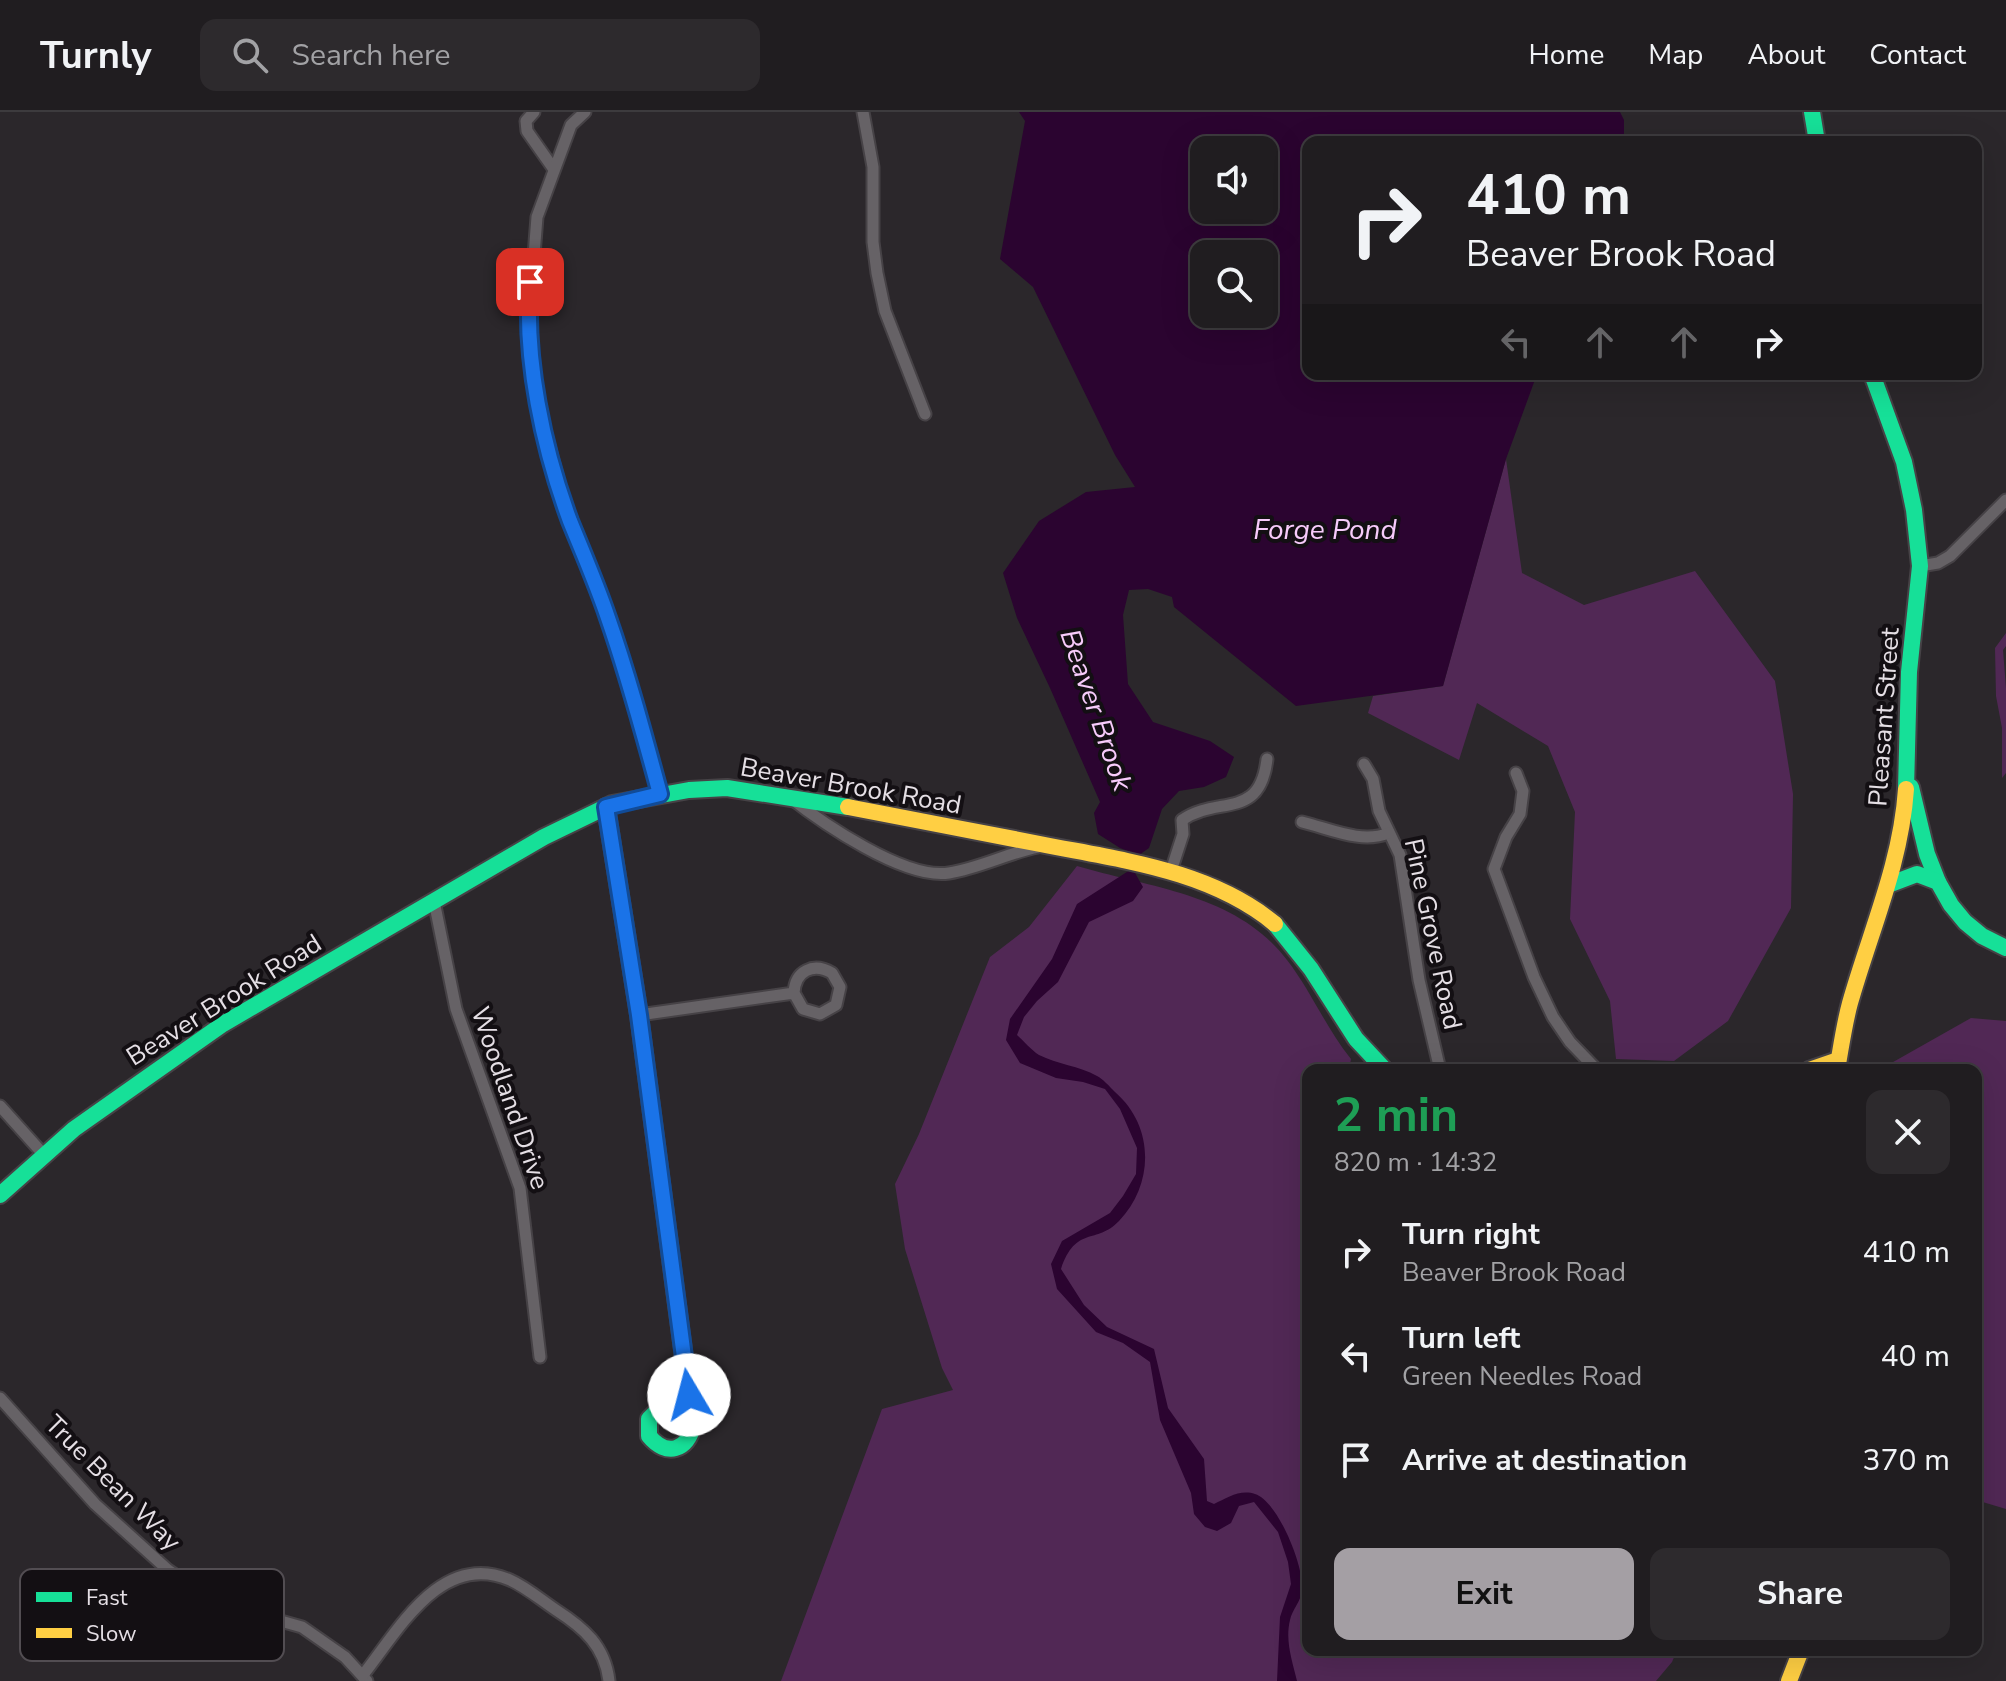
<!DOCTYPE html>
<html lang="en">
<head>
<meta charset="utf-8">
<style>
	body { margin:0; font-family:"Nunito Sans",sans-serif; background:#2d2a2d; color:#f1f3f6; height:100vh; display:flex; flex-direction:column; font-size:30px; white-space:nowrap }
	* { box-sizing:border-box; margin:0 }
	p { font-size:26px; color:#a2a2a5 }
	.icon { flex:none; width:44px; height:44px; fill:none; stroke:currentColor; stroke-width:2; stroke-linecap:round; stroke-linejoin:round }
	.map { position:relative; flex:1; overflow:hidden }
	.side { position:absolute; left:1302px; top:952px; width:680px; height:592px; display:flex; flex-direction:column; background:#201d20; border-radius:16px; box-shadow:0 8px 32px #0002,0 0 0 2px #3d3b3e }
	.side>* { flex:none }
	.banner { position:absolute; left:1302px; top:24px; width:680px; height:244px; border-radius:16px; box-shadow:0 8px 32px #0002,0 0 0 2px #3d3b3e; background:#201d20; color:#f1f3f6; overflow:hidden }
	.fabs { position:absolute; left:1190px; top:24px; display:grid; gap:16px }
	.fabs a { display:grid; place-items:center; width:88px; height:88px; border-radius:16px; background:#201d20; box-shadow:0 8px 32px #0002,0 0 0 2px #3d3b3e; font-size:40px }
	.pin { position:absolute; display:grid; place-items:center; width:68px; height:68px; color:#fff; margin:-34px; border-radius:16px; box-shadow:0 4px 12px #0006 }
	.me { position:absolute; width:88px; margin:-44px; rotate:352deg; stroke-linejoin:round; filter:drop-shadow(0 0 6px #0008) }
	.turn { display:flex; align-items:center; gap:28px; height:168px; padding:0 32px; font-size:36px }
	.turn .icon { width:104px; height:104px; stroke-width:2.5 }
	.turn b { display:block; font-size:56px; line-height:68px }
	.lanes { display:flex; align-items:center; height:76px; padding:0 32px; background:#0003; justify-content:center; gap:40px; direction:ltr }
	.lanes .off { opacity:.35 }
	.round { display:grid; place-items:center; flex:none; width:84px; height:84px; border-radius:16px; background:#2d2a2d }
	.summary { display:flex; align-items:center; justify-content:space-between; height:136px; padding:0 32px }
	h1 { font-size:48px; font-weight:700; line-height:60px; color:#1e9e55 }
	.cta { display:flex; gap:16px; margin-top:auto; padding:16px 32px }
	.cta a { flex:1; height:92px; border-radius:16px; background:#a49fa4; color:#111; font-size:32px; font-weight:700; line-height:92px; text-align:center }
	.cta a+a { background:#2d2a2d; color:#f1f3f6 }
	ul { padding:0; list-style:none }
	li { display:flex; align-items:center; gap:24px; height:104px; padding:0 32px }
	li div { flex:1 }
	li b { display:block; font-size:30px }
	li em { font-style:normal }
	header { display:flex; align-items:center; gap:48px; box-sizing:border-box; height:112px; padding:0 40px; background:#201d20; border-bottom:2px solid #3d3b3e }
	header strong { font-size:38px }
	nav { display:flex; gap:44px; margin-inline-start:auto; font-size:28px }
	.search { width:560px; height:72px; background:#2d2a2d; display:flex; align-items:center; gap:20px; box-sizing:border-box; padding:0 28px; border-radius:16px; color:#a2a2a5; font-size:30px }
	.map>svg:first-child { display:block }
</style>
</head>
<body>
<header>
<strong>Turnly</strong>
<div class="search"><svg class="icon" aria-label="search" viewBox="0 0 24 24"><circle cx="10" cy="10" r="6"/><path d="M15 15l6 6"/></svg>Search here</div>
<nav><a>Home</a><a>Map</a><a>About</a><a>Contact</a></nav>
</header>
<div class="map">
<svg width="2006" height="1569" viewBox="0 0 2006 1569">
	<rect width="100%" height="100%" fill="#2b272b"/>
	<g fill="#512855">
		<path d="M1506,347L1522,461L1584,493L1695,459L1775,569L1793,682L1791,796L1728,909L1674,949L1616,947L1610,889L1570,807L1575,700L1548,634L1477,591L1459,648L1368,601L1373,584L1443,574Z"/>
		<path d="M2006,521V534L2003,538L2006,576V661L2002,666V616L1996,584L1995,536Z"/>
		<path d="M1077,754C1151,776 1237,782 1287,848C1311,879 1326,916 1351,947L1349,958H1308V1538H1677L1672,1550L1656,1569H781L882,1297L953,1278L942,1256L905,1137L895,1072L919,1022L990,845L1029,815Z"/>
		<path d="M1971,906L2006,909V1397L1976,1388V958H1879Z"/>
	</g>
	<g fill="#2b0430" fill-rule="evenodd">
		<path d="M1019,0H1620L1624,8V30H1308V262H1537L1506,347L1443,574L1296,594L1174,495L1172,485L1148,477L1129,478L1123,503L1128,572L1153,610L1210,629L1234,645L1226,665L1204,675L1179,679L1162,697L1149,736L1139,743L1120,736L1098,722L1094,701L1100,690L1050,576L1017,506L1003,461L1039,409L1086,380L1135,375L1115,343L1033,175L1000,147L1025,9ZM1204,38H1264V98H1204ZM1204,142H1264V202H1204Z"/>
		<path d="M1130,758L1135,761L1143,775L1133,789L1089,810L1058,870L1037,889L1024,905L1017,923C1024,929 1031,938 1039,943C1057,952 1079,954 1097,964C1103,967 1109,974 1115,980C1155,1015 1154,1072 1119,1109C1096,1133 1076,1113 1061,1157L1084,1193L1107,1215L1154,1237L1168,1296L1204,1347L1207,1389L1214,1392C1227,1386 1240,1377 1255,1382C1278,1389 1305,1456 1302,1479C1301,1489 1292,1498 1290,1508C1285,1529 1292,1548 1297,1569H1277L1280,1505L1291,1472L1288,1450L1278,1420L1254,1390L1239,1394L1231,1411L1217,1419L1205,1415L1194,1402L1191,1381L1160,1308L1150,1250L1123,1231L1096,1220L1057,1177L1051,1152L1062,1129L1110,1101L1123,1084L1136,1062L1137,1036L1120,997L1105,977L1083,970L1056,966L1020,951L1006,928L1010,907L1052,847L1077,792Z"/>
	</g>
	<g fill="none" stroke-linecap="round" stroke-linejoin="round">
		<g stroke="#464246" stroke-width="15">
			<g id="street">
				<path d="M534,0L526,9L527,19L553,56"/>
				<path d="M585,0L571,13L537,105L528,220L539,297L562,382L620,541L660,682"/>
				<path d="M863,0L873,55V130L877,161L885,199L925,302"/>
				<path d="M1920,454L1938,451L1950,444L2006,388"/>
				<path d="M1364,652L1373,667L1379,699L1400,743L1419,868L1440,958"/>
				<path d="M1516,661L1523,679L1520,702L1506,725L1494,757L1534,865L1553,905L1570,930L1597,958"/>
				<path d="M788,684C822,711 905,768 949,761C980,756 1008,741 1038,735"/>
				<path d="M1302,710C1331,717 1361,732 1389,721"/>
				<path d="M1171,759L1183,722L1182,708C1218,683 1260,709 1267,647"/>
				<path d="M434,789L456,897L520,1076L540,1245"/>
				<path d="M639,903L794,881L803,897L820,902L836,893L840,875L832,861C813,850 795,859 794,881"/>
				<path d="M0,994L44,1043"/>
				<path d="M0,1286L95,1392L168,1458L194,1476L227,1494L302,1515L345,1545L367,1569"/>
				<path d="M363,1563C398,1519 441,1438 510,1468C526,1475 541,1488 556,1498C584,1516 605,1534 609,1569"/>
			</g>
		</g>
		<g stroke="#464246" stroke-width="20">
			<g id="fast">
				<path d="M1812,0L1817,30"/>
				<path d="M1872,262L1904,350L1914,398L1920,454L1909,560L1906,677"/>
				<path d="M1911,675L1927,742L1938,770"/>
				<path d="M1888,773L1917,762L1938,770L1951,793L1965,810L1982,824L2006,836"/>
				<path d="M1275,812L1311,857L1356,927L1385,958"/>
				<path d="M0,1083L74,1017L223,912L544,725L612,692L689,678L727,676L848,695"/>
				<path d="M677,1193L693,1313C688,1339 666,1345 649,1324V1307L661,1295L689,1283"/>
			</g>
		</g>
		<g stroke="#464246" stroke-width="20">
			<g id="slow">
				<path d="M606,695L639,903L677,1193"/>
				<path d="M848,695C912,707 976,720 1040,732C1120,748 1210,758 1275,812"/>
				<path d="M1809,958L1838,948"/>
				<path d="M1837,958C1841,936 1844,913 1850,891C1870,820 1901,752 1906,677"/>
				<path d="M1789,1569L1801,1538"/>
			</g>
		</g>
		<use href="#street" stroke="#666266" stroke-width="11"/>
		<use href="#fast" stroke="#16e098" stroke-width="16"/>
		<use href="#slow" stroke="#ffcf43" stroke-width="16"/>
	</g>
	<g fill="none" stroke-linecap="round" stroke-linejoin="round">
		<g stroke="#114b97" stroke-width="20">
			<path id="route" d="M530,170C524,247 543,336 570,409C583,441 597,473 608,506C628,563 644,623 660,682L606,695L639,903L689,1283"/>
		</g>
		<use href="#route" stroke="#1a73e8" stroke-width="14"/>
	</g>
	<g text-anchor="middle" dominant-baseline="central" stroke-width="8" stroke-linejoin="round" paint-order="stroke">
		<g font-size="26" fill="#e5dfe5" stroke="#130f13">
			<text transform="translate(1884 605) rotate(-86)">Pleasant Street</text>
			<text transform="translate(851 674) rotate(10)">Beaver Brook Road</text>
			<text transform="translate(1433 822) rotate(78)">Pine Grove Road</text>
			<text transform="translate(224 888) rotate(-32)">Beaver Brook Road</text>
			<text transform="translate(510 986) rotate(71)">Woodland Drive</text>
			<text transform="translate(113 1371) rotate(45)">True Bean Way</text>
		</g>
		<g font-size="28" font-style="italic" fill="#f7cbfb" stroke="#130f13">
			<text x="1325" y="418">Forge Pond</text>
			<text transform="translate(1096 598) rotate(71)">Beaver Brook</text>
		</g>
	</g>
	<rect x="20" y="1457" width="264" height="92" rx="12" fill="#130f13" stroke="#524d52" stroke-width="2"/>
	<rect x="36" y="1480" width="36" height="10" fill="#16e098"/>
	<rect x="36" y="1516" width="36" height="10" fill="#ffcf43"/>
	<g font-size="22" fill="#e5dfe5">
		<text x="86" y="1493">Fast</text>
		<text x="86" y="1529">Slow</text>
	</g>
</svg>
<div class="fabs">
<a><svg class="icon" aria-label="sound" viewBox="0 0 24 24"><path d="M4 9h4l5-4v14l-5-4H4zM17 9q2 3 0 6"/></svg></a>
<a><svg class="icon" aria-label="search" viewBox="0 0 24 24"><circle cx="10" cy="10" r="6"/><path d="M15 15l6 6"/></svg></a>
</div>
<div class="pin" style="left:530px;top:170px;background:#d93025"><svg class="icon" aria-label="arrive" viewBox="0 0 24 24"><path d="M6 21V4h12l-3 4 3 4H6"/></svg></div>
<svg class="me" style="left:689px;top:1283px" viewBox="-20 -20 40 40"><circle r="19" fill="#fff"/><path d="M0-13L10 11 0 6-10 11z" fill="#1a73e8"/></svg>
<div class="banner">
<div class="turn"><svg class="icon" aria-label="right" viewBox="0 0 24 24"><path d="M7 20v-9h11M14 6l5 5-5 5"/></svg><div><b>410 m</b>Beaver Brook Road</div></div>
<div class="lanes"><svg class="icon off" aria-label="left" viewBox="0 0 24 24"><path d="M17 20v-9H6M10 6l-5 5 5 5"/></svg><svg class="icon off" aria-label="ahead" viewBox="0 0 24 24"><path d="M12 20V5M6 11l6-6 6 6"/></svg><svg class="icon off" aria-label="ahead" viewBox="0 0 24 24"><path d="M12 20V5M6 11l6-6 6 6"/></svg><svg class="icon" aria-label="right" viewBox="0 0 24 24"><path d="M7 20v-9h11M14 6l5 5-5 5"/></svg></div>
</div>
<section class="side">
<div class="summary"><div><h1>2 min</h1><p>820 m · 14:32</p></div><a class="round"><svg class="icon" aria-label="close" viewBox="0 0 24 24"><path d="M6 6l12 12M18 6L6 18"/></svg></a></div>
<ul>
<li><svg class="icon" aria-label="right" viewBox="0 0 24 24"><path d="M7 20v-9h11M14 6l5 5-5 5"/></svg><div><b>Turn right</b><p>Beaver Brook Road</p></div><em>410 m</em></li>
<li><svg class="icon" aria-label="left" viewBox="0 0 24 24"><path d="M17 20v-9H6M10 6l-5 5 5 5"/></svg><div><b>Turn left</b><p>Green Needles Road</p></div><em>40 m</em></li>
<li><svg class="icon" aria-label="arrive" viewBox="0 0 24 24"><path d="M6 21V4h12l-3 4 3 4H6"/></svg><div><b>Arrive at destination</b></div><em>370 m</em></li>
</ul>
<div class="cta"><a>Exit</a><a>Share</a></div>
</section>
</div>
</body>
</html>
